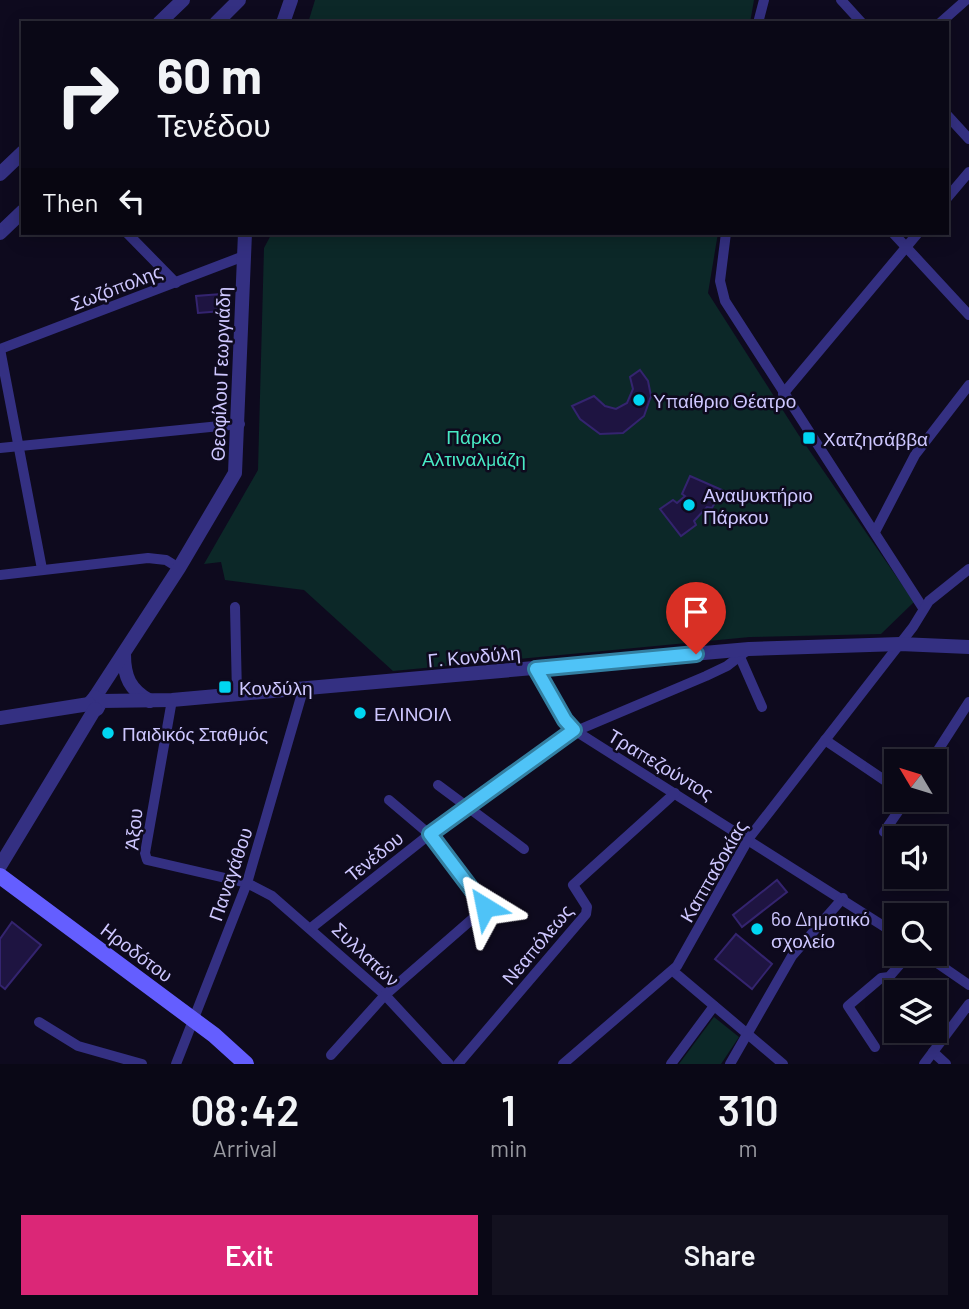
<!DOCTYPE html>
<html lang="en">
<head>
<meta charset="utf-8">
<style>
	body { margin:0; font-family:Barlow,sans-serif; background:#13111f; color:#f1f3f6; height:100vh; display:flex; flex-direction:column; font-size:26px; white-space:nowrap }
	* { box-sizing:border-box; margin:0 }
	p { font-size:23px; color:#999aa1 }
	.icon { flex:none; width:38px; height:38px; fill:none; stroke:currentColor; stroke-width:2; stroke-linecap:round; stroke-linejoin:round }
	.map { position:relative; height:1064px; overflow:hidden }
	.drawer { display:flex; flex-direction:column; background:#0a0816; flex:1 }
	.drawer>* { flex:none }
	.banner { position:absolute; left:21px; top:21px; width:928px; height:214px; border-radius:0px; box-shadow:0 4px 18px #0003,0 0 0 2px #2a2935; background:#0a0816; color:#f1f3f6; overflow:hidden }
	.needle { width:46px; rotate:308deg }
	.buttons { position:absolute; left:884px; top:749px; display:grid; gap:14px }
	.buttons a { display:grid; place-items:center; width:63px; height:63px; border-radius:0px; background:#0a0816; box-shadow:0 4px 18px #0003,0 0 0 2px #2a2935; font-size:35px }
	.pin { position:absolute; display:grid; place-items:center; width:60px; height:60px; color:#fff; margin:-72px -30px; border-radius:50% 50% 50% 0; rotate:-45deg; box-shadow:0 0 7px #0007 }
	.pin .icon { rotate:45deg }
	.me { position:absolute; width:77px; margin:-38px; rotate:325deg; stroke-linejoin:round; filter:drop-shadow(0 0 5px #0008) }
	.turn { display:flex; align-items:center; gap:24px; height:147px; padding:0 21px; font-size:32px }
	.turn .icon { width:91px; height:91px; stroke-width:2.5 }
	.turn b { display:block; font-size:49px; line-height:60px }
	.then { display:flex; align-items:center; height:66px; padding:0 21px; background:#0003; gap:14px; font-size:26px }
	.eta { display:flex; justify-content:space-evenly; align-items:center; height:119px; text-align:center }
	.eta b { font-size:42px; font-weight:600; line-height:49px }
	.cta { display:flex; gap:14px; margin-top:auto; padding:14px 21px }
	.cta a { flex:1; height:80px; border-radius:0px; background:#db2777; color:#fff; font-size:28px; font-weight:600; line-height:80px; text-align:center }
	.cta a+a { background:#13111f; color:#f1f3f6 }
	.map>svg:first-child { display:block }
</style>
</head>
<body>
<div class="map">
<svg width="969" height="1064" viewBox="0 0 969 1064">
	<rect width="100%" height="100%" fill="#0e0a1e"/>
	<g fill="#0c2828">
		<path d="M315,0H754L750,23H308Z"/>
		<path d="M272,233H718L708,293L798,434L914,602L881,634L750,637L393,671L304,590L225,580L221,562L204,564L258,470L264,248Z"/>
		<path d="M714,1017L739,1037L721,1064H679Z"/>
	</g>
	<g fill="#1e1441" stroke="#34246f" stroke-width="2">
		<path d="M221,294L223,311L198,313L196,296Z"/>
		<path d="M640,370L648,381L651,396L644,416L623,433L600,434L580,419L572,406L594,396L605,406L616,409L627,403L633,389L630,377Z"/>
		<path d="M690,476L722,490L712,508L707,507L694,521L696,525L681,536L660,509L673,500L677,503L685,496L682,494Z"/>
		<path d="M777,880L787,892L742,927L733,915Z"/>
		<path d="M12,922L41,945L5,989L0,985V939Z"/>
		<path d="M736,934L772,964L752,989L715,959Z"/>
	</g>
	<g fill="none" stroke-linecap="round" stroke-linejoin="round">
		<g stroke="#343082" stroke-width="10">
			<path d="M841,0L862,23"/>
			<path d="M758,23L764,0"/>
			<path d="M940,23L966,0"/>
			<path d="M947,115L969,139"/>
			<path d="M947,198L969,172"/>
			<path d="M127,233L176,283"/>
			<path d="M726,233L720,281L725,301L923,608"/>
			<path d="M893,233L969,315"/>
			<path d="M0,349L244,256"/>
			<path d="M0,349L42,569"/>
			<path d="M783,394L918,233"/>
			<path d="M0,448L240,424"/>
			<path d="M875,532L915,455L969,385"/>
			<path d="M0,575L148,558L166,560L179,568"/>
			<path d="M235,607L237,694"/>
			<path d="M740,657L762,707"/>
			<path d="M536,669L565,720L574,730L896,934"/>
			<path d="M172,700L145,853L147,860L247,883L272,896L385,995L449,1064"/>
			<path d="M825,740L896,788"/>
			<path d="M931,761L969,702"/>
			<path d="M438,785L524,849"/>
			<path d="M884,832L906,800"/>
			<path d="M311,928L430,834L564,736L706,676L727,666L749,649"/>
			<path d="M924,954L969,985"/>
			<path d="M673,971L783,1064"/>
			<path d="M39,1022L78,1046L142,1064"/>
			<path d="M875,1047L848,1006L881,978L889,977L909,954"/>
			<path d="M933,1052L946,1064"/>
			<path d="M331,1055L385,995L486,907L435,839L389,800"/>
			<path d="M176,1064L247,883L303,690"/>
			<path d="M458,1064L586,914L587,907L573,885L675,793"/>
			<path d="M563,1064L677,966L749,838L913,627L929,601L969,569"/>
			<path d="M671,1064L714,1006"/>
			<path d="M730,1064L792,956L843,898"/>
			<path d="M924,1064L969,1004"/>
		</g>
		<g stroke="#343082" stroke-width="14">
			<path d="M159,23L183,0"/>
			<path d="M216,23L239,0"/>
			<path d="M283,23L291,0"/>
			<path d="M0,174L23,152"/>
			<path d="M0,233L23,211"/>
			<path d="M124,654C124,677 130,690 150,701"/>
			<path d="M95,697L179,568L235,473L245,233"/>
			<path d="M101,701L97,709L89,704L95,697L101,701L172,700L749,649L900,644L969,647"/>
			<path d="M0,718L89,704"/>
			<path d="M0,866L95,709"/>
		</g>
		<path stroke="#645eff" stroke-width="16" d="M0,876L214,1035L246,1064"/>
	</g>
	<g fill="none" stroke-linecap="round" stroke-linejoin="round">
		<g stroke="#337fa1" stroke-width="18">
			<path id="route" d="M485,907L430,834L574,730L565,720L536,669L696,654"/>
		</g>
		<use href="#route" stroke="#4fc3f7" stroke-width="12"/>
	</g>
	<g fill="#00d6f2" stroke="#0e0a1e" stroke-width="2.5">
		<circle cx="639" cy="400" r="7"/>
		<rect x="802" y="431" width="14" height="14" rx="3.5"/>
		<circle cx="689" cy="505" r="7"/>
		<rect x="218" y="680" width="14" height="14" rx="3.5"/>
		<circle cx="360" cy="713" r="7"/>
		<circle cx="108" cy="733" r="7"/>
		<circle cx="757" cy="929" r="7"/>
	</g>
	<g text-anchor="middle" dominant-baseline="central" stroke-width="5" stroke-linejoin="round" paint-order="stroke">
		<g font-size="19" fill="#cec7ff" stroke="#0e0a1e">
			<text transform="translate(116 287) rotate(-21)">Σωζόπολης</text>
			<text transform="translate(220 374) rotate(-88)">Θεοφίλου Γεωργιάδη</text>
			<text transform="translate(474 656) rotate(-5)">Γ. Κονδύλη</text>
			<text transform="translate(661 764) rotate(31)">Τραπεζούντος</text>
			<text transform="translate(133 829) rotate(-84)">Άξου</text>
			<text transform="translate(374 856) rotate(-39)">Τενέδου</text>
			<text transform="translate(713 871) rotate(-60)">Καππαδοκίας</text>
			<text transform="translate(230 874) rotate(-71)">Παναγάθου</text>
			<text transform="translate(537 944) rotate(-50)">Νεαπόλεως</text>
			<text transform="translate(137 952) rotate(37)">Ηροδότου</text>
			<text transform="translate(366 954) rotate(43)">Συλλατών</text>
		</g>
		<g font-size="19" fill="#cec7ff" stroke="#0e0a1e" text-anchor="start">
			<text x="653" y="400">Υπαίθριο Θέατρο</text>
			<text x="823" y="438">Χατζησάββα</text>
			<text x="703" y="494">Αναψυκτήριο<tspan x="703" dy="22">Πάρκου</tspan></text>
			<text x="239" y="687">Κονδύλη</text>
			<text x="374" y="713">ΕΛΙΝΟΙΛ</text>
			<text x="122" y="733">Παιδικός Σταθμός</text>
			<text x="771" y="918">6ο Δημοτικό<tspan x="771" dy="22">σχολείο</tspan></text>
		</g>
		<g font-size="19" fill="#48eac4" stroke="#0e0a1e">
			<text x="474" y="436">Πάρκο<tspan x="474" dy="22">Αλτιναλμάζη</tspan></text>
		</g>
	</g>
</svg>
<div class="buttons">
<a><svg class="needle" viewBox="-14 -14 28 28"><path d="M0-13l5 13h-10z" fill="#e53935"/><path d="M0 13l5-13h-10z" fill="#999aa1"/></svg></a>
<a><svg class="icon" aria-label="sound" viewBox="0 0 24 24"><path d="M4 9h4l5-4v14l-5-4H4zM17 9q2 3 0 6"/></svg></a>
<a><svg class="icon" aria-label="search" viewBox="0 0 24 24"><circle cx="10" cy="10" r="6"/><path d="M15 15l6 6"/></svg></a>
<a><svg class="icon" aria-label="layers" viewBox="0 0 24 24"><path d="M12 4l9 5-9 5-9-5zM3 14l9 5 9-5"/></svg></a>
</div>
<div class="pin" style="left:696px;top:654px;background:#d93025"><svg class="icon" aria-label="arrive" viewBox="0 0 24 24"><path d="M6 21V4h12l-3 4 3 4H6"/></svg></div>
<svg class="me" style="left:485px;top:907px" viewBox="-20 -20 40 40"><path d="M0-17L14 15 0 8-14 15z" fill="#4fc3f7" stroke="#fff" stroke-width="4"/></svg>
<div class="banner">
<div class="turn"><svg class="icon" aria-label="right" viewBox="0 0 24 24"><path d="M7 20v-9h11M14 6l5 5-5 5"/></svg><div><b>60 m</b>Τενέδου</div></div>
<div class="then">Then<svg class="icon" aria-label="left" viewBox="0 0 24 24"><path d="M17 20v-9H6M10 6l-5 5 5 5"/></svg></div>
</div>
</div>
<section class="drawer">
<div class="eta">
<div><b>08:42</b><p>Arrival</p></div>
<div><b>1</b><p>min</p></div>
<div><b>310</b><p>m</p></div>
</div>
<div class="cta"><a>Exit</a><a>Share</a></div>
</section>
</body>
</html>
